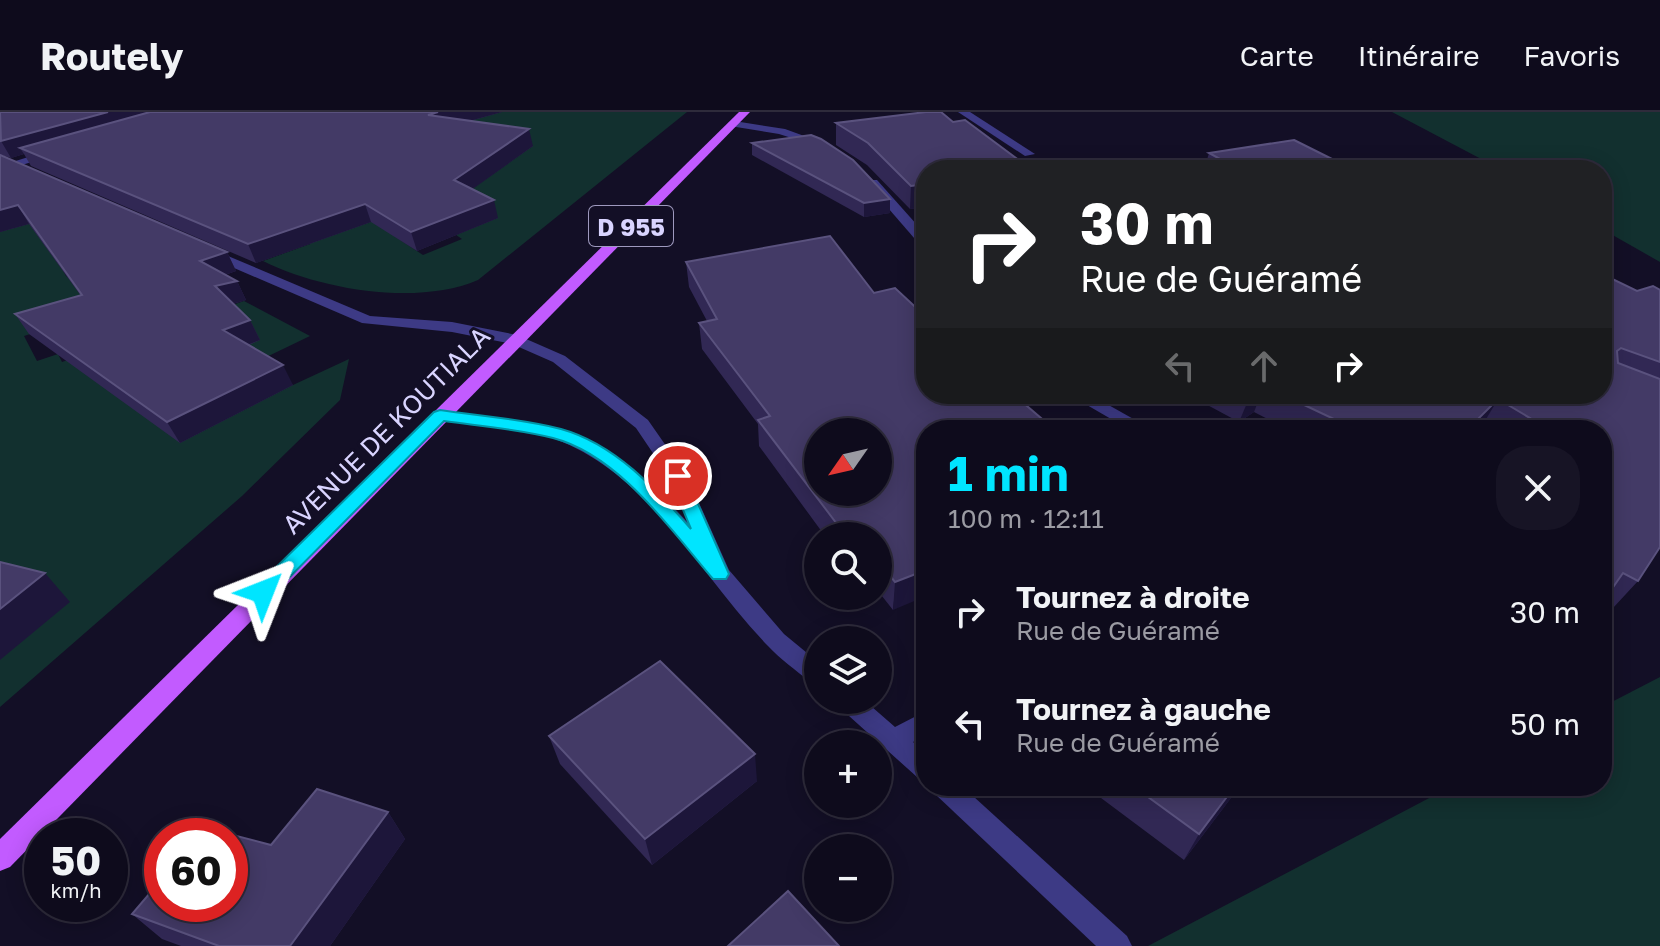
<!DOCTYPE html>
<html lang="fr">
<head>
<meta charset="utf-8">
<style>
	body { margin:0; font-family:"Golos Text",sans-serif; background:#171425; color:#f1f3f6; height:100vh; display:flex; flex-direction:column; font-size:30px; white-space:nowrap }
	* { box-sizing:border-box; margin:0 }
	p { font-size:26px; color:#9b9ba3 }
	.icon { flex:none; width:44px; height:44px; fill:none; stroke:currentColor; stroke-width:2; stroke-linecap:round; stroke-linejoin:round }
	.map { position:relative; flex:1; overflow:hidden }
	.sheet { position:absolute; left:916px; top:308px; width:696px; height:376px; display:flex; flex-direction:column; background:#0e0b1c; border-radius:32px; box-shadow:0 4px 20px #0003,0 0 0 2px #2e2b3b }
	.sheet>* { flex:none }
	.guide { position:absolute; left:916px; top:48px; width:696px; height:244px; border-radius:32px; box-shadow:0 4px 20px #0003,0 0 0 2px #2e2b3b; background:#202124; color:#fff; overflow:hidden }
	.needle { width:52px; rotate:236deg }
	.fabs { position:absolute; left:804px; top:306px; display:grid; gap:16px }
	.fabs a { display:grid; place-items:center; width:88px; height:88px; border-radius:50%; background:#0e0b1c; box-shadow:0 4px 20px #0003,0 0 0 2px #2e2b3b; font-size:40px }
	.speed { position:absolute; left:24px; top:706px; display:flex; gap:16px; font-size:40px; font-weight:700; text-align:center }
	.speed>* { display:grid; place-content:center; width:104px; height:104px; border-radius:50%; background:#0e0b1c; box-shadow:0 4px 20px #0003,0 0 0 2px #2e2b3b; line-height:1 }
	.speed small { font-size:20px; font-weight:400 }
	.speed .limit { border:12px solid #d22; background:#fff; color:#111 }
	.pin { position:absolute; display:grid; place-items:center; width:68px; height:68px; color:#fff; margin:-34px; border:4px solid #fff; border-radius:50%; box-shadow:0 2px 8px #0007 }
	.me { position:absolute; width:88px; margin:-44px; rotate:45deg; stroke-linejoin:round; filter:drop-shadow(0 0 6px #0008) }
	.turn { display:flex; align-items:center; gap:28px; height:168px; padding:0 32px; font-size:36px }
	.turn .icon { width:104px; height:104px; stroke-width:2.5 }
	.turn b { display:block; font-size:56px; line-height:68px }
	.lanes { display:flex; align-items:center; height:76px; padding:0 32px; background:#0003; justify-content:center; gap:40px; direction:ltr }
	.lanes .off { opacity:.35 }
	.round { display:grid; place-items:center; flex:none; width:84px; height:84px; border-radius:32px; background:#171425 }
	.summary { display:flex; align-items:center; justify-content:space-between; height:136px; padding:0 32px }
	h1 { font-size:48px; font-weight:700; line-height:60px; color:#00e5ff }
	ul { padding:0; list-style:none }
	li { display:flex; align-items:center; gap:24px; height:112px; padding:0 32px }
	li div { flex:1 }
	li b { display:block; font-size:30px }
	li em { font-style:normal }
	header { display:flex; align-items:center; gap:48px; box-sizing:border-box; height:112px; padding:0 40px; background:#0e0b1c; border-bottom:2px solid #2e2b3b }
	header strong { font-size:38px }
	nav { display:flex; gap:44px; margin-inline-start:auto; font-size:28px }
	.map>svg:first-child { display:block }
</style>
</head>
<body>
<header>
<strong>Routely</strong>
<nav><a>Carte</a><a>Itinéraire</a><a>Favoris</a></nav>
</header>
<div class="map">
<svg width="1660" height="834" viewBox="0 0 1660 834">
	<rect width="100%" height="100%" fill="#130f26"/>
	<g fill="#12302f" fill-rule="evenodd">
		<path d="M271,0H687L478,168C418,194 321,178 263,149L310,132ZM497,106L456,123L462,127L423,143L394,124Z"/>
		<path d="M1392,0H1660V150L1602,117V58H1502Z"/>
		<path d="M27,111L42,118L66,164L109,197L24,224L37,249L58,242L62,250L244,189L310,224L144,304L293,273L349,247L340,288L242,384L0,595V120Z"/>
		<path d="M1660,565V834H1148L1452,674H1602V595Z"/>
	</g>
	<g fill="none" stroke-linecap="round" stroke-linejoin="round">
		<g fill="#3d3a85" fill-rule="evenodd">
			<path d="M958,0H970L1035,42L1025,44Z"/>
			<path d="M734,9L785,17L829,33L823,36L779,22L730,14V10Z"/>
			<path d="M54,37L60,40L58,42L12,56L6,52Z"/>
			<path d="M869,68H877L926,123V135L921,134L869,74Z"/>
			<path d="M209,136L370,204L452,210L517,223L565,244L648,308L687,364L729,458L784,522L818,550V572L810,570C796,558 780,547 768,534C700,464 651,363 555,327C519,314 478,314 440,308L431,303L440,298C561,314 603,316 689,412L669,365L636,316L553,250L512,232L452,220L362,211L204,143L202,140Z"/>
			<path d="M1068,282H1089L1153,318H1130Z"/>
			<path d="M835,588H864L895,615L926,599V622L913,630L926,641V668L917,665L839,595Z"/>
			<path d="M931,674H962L1127,824L1132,834H1096L935,682Z"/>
		</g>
		<path fill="#c25bff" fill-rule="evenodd" d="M739,0H750L10,755L0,759V727Z"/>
	</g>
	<g fill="#312854">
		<path d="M0,0H502L470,9L533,34L472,77L498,106L417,139L371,110L256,151L31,54L24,42L11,46L1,43L227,140L236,159L225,163L237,169L246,188L233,192L250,208L260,228L249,233L293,273L180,331L29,222L15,202L81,184L29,112L0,120Z"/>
		<path d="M953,10L926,58V95L910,97L867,53L836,33V11Z"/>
		<path d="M752,31L890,87V101L864,105L752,43Z"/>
		<path d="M1209,41L1354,58H1204Z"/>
		<path d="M686,150L874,181L926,205L893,498L878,479V424H825L759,334L758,312L702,237L699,211L707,209L689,175Z"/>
		<path d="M1660,178V435L1638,469L1613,496L1603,490L1602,491V318H1488L1482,314L1478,318H1289L1254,300L1239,310L1187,282H1602L1637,179Z"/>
		<path d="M549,624L757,669L652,753L560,652Z"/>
		<path d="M1090,674H1240L1184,748L1089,677Z"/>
		<path d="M388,700L405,727L330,834H181L162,827L132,802L271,733Z"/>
	</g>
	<g fill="#1d163a">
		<path d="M108,0H176L20,36L24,42L11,46L1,29Z"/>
		<path d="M438,0H502L433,19L428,3Z"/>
		<path d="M529,17L533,34L460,86L454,68Z"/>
		<path d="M926,72V95L910,97L911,74Z"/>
		<path d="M890,87V101L864,105V91Z"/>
		<path d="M494,88L498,106L417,139L411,120Z"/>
		<path d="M365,92L371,110L256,151L248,132Z"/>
		<path d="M18,93L29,112L0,120V98Z"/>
		<path d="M227,140L236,159L210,168L200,149Z"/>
		<path d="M237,169L246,188L225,194L215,174Z"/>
		<path d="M250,208L260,228L234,238L223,218Z"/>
		<path d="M283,253L293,273L180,331L167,310Z"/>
		<path d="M1252,282H1261L1254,300L1239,310L1250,284Z"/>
		<path d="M1498,287L1482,314L1478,318H1467Z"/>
		<path d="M845,409V424H837V412Z"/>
		<path d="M926,458V484L893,498L895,470Z"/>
		<path d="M45,461L70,490L0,548V497Z"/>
		<path d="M755,642L757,669L652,753L645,727Z"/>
		<path d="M1235,674H1240L1184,748L1199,722Z"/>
		<path d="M388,700L405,727L330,834H290Z"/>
	</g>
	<g fill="#433a66" stroke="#5a527e" stroke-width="2" fill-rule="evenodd">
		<path d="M0,0H108L1,29Z"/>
		<path d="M150,0H438L428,3L529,17L454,68L494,88L411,120L365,92L248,132L20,36Z"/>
		<path d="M926,0H941L953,10L965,8L1032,58H926V72L911,74L868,31L836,11Z"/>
		<path d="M811,23L821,27L853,48L890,87L864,91L752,31Z"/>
		<path d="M1294,28L1354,58H1240L1209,41Z"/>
		<path d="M0,43L227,140L200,149L237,169L215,174L250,208L223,218L283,253L167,310L15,202L82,183L18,93L0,98Z"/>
		<path d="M830,124L874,181L895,176L926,205V282H1013L1055,318H926V458L895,470L878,449V424H857L845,409L837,412L758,308L770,304L699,211L717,207L686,150ZM818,320H878V380H818Z"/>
		<path d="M1602,162L1637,179L1653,174L1660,178V250L1621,236L1617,239L1618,251L1660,267V435L1638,469L1623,461L1602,491V354L1605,350L1602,348V318H1550L1498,287L1467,318H1357L1281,282H1602Z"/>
		<path d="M0,450L45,461L0,497Z"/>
		<path d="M660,549L755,642L645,727L549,624Z"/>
		<path d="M1133,674H1235L1199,722Z"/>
		<path d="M317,677L388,700L290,834H219L132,802L162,767V792H230V724H199L206,716L271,733Z"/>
		<path d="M788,779L839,834H728Z"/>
	</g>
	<path fill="#00e5ff" stroke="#0095a6" stroke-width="2" d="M440,298C480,304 523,307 561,317C615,332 656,377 691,417L669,364L678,358L684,360L729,462L726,467H713C671,418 619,343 553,326C518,317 480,314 444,309L270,485H257L254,480L257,474L434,300Z"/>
	<g text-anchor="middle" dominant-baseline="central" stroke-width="6" stroke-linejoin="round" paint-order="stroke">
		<rect fill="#130f26" stroke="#9e99be" stroke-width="2" x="589" y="94" width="84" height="40" rx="6"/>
		<g font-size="24" font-weight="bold" fill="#d9d4ff">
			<text x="631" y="114">D 955</text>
		</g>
		<g font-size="26" fill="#d9d4ff" stroke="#130f26">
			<text transform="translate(386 318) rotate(-45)">AVENUE DE KOUTIALA</text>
		</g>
	</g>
</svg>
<div class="fabs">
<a><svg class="needle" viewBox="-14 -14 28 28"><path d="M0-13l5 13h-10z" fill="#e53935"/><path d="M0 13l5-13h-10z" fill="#9b9ba3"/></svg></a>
<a><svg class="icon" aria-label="search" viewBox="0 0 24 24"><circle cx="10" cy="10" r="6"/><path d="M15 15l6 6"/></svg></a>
<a><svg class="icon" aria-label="layers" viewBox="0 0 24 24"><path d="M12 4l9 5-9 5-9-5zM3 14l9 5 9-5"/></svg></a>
<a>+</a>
<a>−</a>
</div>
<div class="speed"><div>50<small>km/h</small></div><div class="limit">60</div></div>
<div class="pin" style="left:678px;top:364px;background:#d93025"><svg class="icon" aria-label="arrive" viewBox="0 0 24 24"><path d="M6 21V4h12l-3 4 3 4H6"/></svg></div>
<svg class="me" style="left:263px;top:480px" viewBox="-20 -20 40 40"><path d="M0-17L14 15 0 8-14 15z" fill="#00e5ff" stroke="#fff" stroke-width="4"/></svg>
<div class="guide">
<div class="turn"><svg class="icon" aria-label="right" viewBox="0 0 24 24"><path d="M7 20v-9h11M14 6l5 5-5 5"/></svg><div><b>30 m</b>Rue de Guéramé</div></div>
<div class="lanes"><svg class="icon off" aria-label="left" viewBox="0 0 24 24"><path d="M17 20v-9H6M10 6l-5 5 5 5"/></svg><svg class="icon off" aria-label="ahead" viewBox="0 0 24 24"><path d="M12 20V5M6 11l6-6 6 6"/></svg><svg class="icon" aria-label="right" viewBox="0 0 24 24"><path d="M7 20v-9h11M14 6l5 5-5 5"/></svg></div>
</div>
<section class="sheet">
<div class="summary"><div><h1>1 min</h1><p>100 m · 12:11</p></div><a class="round"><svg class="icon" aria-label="close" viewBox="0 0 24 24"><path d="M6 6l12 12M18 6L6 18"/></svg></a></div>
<ul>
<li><svg class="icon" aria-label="right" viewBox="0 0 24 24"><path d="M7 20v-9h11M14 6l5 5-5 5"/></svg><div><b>Tournez à droite</b><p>Rue de Guéramé</p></div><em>30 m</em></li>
<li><svg class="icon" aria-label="left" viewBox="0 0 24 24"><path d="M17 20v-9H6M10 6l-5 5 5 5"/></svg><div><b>Tournez à gauche</b><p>Rue de Guéramé</p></div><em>50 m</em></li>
</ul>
</section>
</div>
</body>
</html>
